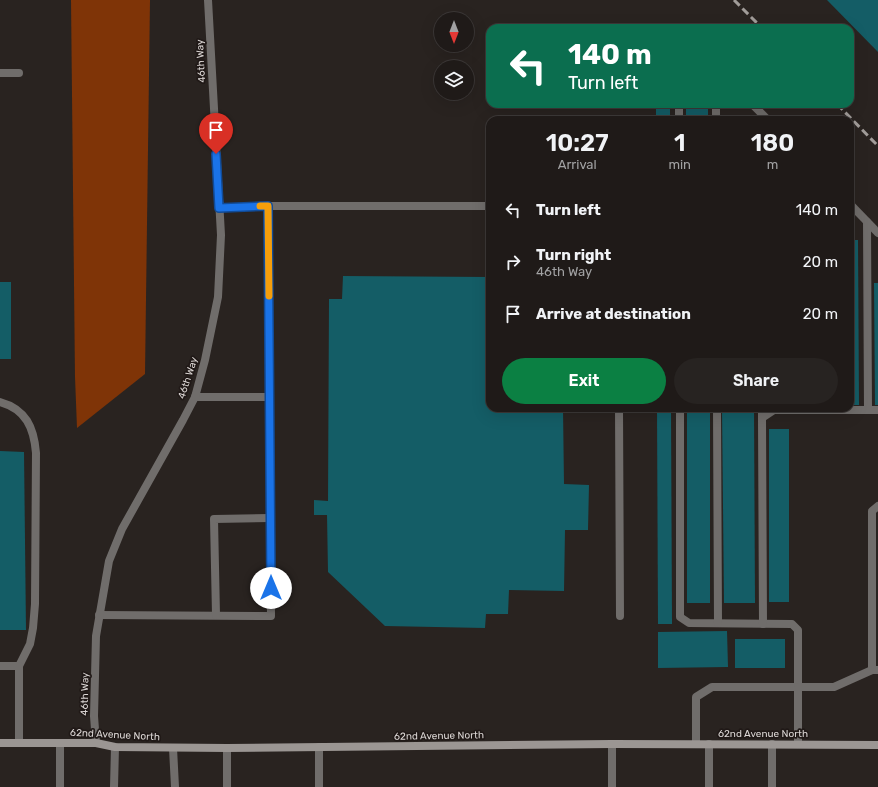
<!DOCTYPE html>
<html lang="en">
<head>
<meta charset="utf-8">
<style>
	body { margin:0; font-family:Rubik,sans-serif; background:#272321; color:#f1f3f6; height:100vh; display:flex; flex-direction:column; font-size:15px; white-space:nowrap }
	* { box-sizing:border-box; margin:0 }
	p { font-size:13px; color:#a1a1a2 }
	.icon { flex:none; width:22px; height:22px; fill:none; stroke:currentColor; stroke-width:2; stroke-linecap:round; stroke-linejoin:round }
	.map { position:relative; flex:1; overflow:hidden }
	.side { position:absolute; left:486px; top:116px; width:368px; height:296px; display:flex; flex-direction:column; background:#1f1a18; border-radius:12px; box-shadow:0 4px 16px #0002,0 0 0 1px #3c3837 }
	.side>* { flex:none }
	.hud { position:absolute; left:486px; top:24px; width:368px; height:84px; border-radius:12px; box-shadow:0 4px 16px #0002,0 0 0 1px #3c3837; background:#0b6e4f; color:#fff; overflow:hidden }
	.needle { width:26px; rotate:180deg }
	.controls { position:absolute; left:434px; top:12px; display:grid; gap:8px }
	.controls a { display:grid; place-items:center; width:40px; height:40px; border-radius:50%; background:#1f1a18; box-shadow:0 4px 16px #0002,0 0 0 1px #3c3837; font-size:20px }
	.pin { position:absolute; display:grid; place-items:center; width:34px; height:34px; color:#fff; margin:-41px -17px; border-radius:50% 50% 50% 0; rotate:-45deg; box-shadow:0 0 4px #0007 }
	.pin .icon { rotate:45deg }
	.me { position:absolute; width:44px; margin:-22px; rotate:0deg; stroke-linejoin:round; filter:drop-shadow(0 0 3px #0008) }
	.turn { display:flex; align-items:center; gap:14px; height:84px; padding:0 16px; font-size:18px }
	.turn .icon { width:52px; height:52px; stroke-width:2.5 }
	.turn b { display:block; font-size:28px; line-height:34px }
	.eta { display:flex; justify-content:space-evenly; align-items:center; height:68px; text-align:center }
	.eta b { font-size:24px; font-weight:600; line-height:28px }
	.primary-button { display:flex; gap:8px; margin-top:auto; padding:8px 16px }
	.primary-button a { flex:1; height:46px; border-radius:24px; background:#0b8043; color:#fff; font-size:16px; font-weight:600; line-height:46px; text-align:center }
	.primary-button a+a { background:#272321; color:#f1f3f6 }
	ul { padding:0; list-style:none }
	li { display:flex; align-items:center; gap:12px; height:52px; padding:0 16px }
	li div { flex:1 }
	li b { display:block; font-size:15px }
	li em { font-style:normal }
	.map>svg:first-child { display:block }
</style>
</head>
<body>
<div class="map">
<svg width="878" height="787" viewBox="0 0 878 787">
	<rect width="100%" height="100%" fill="#292320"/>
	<path fill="#7f3407" d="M71,0H150L145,374L77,428L75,377Z"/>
	<g fill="#145d66">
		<path d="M827,0H878V52Z"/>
		<rect x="656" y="23" width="14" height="5"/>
		<rect x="656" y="104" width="14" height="16"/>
		<rect x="686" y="104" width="22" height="16"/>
		<path d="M850,240H858L859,405H850Z"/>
		<path d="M343,276L490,277V408H563L564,484L589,485L588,530H565L564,591L509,590L508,614H486L485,628L385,626L328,572L327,515H314V500L328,501L329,299H342Z"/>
		<rect x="0" y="282" width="11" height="77"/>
		<path d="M874,283H878V405H875Z"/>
		<path d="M657,408H671L672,624H658Z"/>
		<rect x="687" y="408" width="23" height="195"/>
		<path d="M722,408H754L755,603H724Z"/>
		<rect x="769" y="429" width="20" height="173"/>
		<path d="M0,451L24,452L26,630H0Z"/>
		<path d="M727,631L728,667L658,668V632Z"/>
		<rect x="735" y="639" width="50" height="29"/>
	</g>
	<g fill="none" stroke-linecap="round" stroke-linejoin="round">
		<g stroke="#706d6b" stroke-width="8">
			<path d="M679,104V120"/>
			<path d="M716,104V120"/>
			<path d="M752,104L768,120"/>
			<path d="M850,204L878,233"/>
			<path d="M219,208L268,206H490"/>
			<path d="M867,222L868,410"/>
			<path d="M195,397H269"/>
			<path d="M0,402C26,409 34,428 36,453L35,604L33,628L30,644L19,666V743"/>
			<path d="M619,408L620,616"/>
			<path d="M680,408V617L689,623L792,624L798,630V687H712L696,697V744"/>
			<path d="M717,408L718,623"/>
			<path d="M762,408V418"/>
			<path d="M99,615L271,616L268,206"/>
			<path d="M216,615L214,519L270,518"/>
			<path d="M763,624L762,418L774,410H878"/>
			<path d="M0,666H19"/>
			<path d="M872,670V511L878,506"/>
			<path d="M772,744V787"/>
			<path d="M798,744V687H834L872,670H877"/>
			<path d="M319,747V787"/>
			<path d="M173,748L175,787"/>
			<path d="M114,787L115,747"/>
			<path d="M227,787V748"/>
			<path d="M709,787V744"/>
		</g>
		<g stroke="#706d6b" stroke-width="8">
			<path d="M0,73H19"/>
			<path d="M60,743V787"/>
			<path d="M96,743L94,716L96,636L109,561L122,529L183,420L195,397L205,360L218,297L221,235L208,0"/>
			<path d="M612,744V787"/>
		</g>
		<path stroke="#9b9693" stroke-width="8" d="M0,743H96L115,747L227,748L612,744L878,745"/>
		<g stroke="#a19c99" stroke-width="3" stroke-dasharray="8 4" stroke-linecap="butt">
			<path d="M734,0L762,28"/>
			<path d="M837,104L878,146"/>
		</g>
	</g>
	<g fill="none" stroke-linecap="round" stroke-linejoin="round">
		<g stroke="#114b97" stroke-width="10">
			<path id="route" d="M216,154L219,208L268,206L271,588"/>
		</g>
		<use href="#route" stroke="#1a73e8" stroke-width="7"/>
		<path stroke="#f59e0b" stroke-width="7" d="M260,206H268L269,296"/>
	</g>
	<g text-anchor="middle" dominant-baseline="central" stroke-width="3.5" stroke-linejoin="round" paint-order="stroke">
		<g font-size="10" fill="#dcd7d5" stroke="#201917">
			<text transform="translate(201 61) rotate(-93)">46th Way</text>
			<text transform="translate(188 378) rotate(-72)">46th Way</text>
			<text transform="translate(85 694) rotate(-89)">46th Way</text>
			<text x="763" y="734">62nd Avenue North</text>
			<text transform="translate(115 735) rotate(3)">62nd Avenue North</text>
			<text transform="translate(439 736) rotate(-1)">62nd Avenue North</text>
		</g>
	</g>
</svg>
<div class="controls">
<a><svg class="needle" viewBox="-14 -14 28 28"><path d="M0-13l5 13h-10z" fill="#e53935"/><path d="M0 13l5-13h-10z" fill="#a1a1a2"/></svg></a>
<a><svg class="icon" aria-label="layers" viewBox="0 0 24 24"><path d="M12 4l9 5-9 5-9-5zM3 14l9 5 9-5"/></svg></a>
</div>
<div class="pin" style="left:216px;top:154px;background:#d93025"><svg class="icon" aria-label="arrive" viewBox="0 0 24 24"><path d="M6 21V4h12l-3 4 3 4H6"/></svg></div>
<svg class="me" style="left:271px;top:588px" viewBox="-20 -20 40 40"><circle r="19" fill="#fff"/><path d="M0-13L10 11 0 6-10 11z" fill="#1a73e8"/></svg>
<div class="hud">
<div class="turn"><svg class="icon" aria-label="left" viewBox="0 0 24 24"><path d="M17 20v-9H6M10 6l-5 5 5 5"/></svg><div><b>140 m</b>Turn left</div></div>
</div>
<section class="side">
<div class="eta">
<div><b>10:27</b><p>Arrival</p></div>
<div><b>1</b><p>min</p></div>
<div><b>180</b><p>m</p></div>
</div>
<ul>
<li><svg class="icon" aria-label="left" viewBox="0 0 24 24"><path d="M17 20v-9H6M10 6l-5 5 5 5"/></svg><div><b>Turn left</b></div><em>140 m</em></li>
<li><svg class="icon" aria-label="right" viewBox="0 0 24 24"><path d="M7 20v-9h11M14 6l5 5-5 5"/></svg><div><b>Turn right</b><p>46th Way</p></div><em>20 m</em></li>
<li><svg class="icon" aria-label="arrive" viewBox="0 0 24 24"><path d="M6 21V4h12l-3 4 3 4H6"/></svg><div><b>Arrive at destination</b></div><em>20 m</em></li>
</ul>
<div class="primary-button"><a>Exit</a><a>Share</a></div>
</section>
</div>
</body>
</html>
